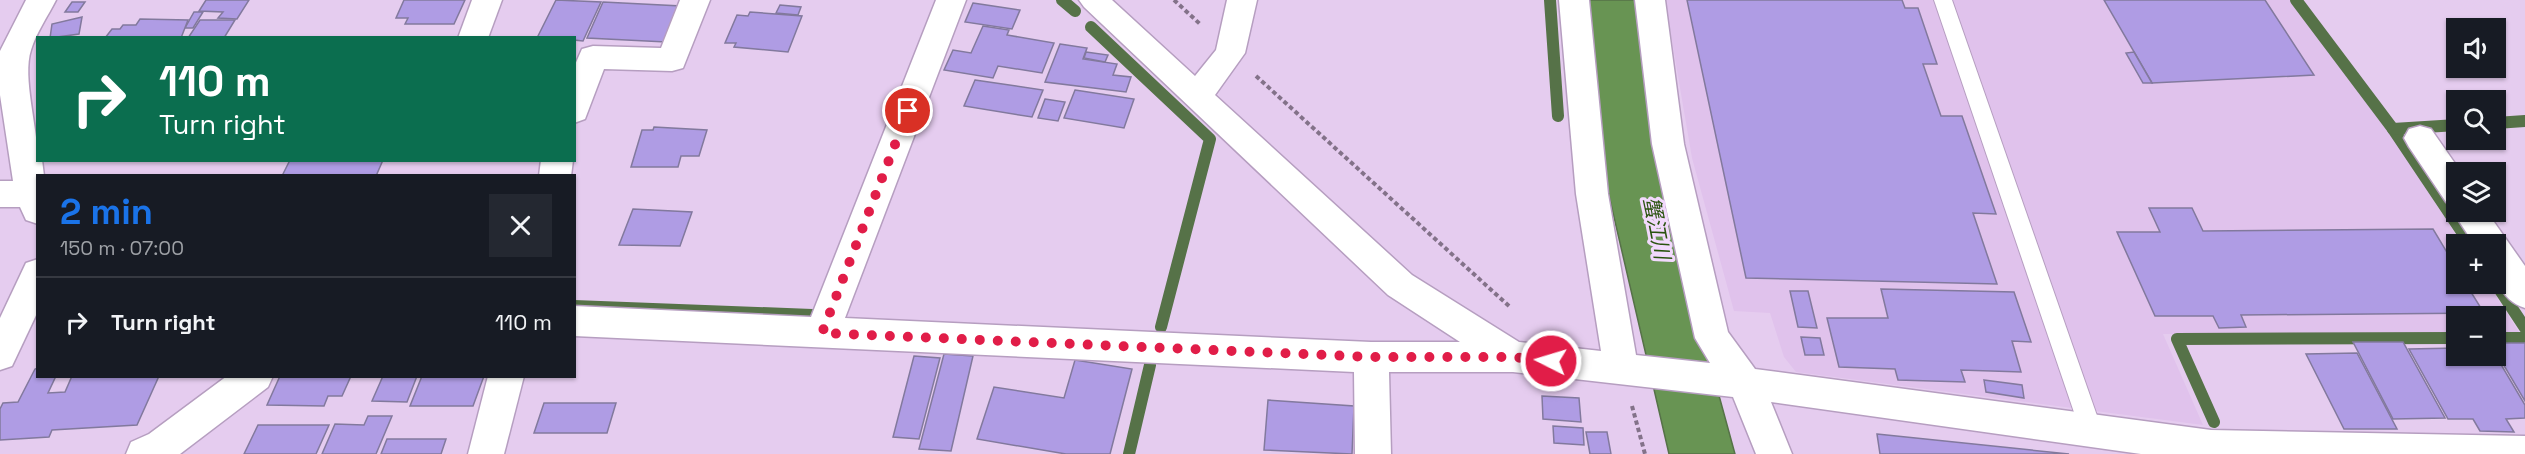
<!DOCTYPE html>
<html lang="en">
<head>
<meta charset="utf-8">
<style>
	body { margin:0; font-family:"Space Grotesk","Noto Sans JP",sans-serif; background:#242831; color:#f1f3f6; height:100vh; display:flex; flex-direction:column; font-size:22px; white-space:nowrap }
	* { box-sizing:border-box; margin:0 }
	p { font-size:20px; color:#9ea1a6 }
	.icon { flex:none; width:33px; height:33px; fill:none; stroke:currentColor; stroke-width:2; stroke-linecap:round; stroke-linejoin:round }
	.map { position:relative; flex:1; overflow:hidden }
	.details { position:absolute; left:36px; top:174px; width:540px; height:204px; display:flex; flex-direction:column; background:#171b24; border-radius:0px; box-shadow:0 2px 4px #0004 }
	.details>* { flex:none }
	.banner { position:absolute; left:36px; top:36px; width:540px; height:126px; border-radius:0px; box-shadow:0 2px 4px #0004; background:#0b6e4f; color:#fff; overflow:hidden }
	.fabs { position:absolute; left:2446px; top:18px; display:grid; gap:12px }
	.fabs a { display:grid; place-items:center; width:60px; height:60px; border-radius:0px; background:#171b24; box-shadow:0 2px 4px #0004; font-size:30px }
	.pin { position:absolute; display:grid; place-items:center; width:51px; height:51px; color:#fff; margin:-26px; border:3px solid #fff; border-radius:50%; box-shadow:0 2px 6px #0007 }
	.me { position:absolute; width:66px; margin:-33px; rotate:275deg; stroke-linejoin:round; filter:drop-shadow(0 0 4px #0008) }
	.turn { display:flex; align-items:center; gap:21px; height:126px; padding:0 24px; font-size:27px }
	.turn .icon { width:78px; height:78px; stroke-width:2.5 }
	.turn b { display:block; font-size:42px; line-height:51px }
	.round { display:grid; place-items:center; flex:none; width:63px; height:63px; border-radius:0px; background:#242831 }
	.headline { display:flex; align-items:center; justify-content:space-between; height:102px; padding:0 24px }
	h1 { font-size:36px; font-weight:600; line-height:45px; color:#1a73e8 }
	ul { padding:0; list-style:none }
	li { display:flex; align-items:center; gap:18px; height:90px; padding:0 24px; border-top:2px solid #363941 }
	li div { flex:1 }
	li b { display:block; font-size:22px }
	li em { font-style:normal }
	.map>svg:first-child { display:block }
</style>
</head>
<body>
<div class="map">
<svg width="2525" height="454" viewBox="0 0 2525 454">
	<rect width="100%" height="100%" fill="#e5ccef"/>
	<path fill="#e0c2ec" d="M1665,0H2291L2387,129L2462,244H2457V284H2488L2519,332H2496V316H2457V332L2163,334L2203,425L1796,372L1784,357L1770,313L1734,311L1692,158Z"/>
	<path fill="#689453" stroke="#567248" stroke-width="1.5" d="M1588,0H1637L1709,359L1735,454H1669L1604,174Z"/>
	<g fill="none" stroke-linecap="round" stroke-linejoin="round">
		<g stroke="#567248" stroke-width="12">
			<path d="M1062,0L1075,11"/>
			<path d="M1550,0L1558,116"/>
			<path d="M2296,0L2393,129L2470,244"/>
			<path d="M1091,27L1210,139L1161,327"/>
			<path d="M2496,123L2525,121"/>
			<path d="M2393,129L2457,125"/>
			<path d="M2496,284L2525,328"/>
			<path d="M574,306L812,315"/>
			<path d="M2496,338H2525"/>
			<path d="M2214,422L2177,339L2457,338"/>
			<path d="M1129,454L1150,365"/>
		</g>
	</g>
	<g fill="#af9ce4" stroke="#82799d" stroke-width="1.5">
		<path d="M206,0H249L237,19L218,18L223,12L199,11Z"/>
		<path d="M404,0H465L454,24H405L408,18H396Z"/>
		<path d="M556,0L601,2L583,41L574,40V38H537Z"/>
		<path d="M1687,0H1902L1905,8H1918L1937,64H1923L1941,116H1962L1996,214L1973,213L1997,284L1746,278Z"/>
		<path d="M2104,0H2265L2314,75L2152,83Z"/>
		<path d="M72,2H85L78,12H65Z"/>
		<path d="M603,2L681,6L666,42L587,38Z"/>
		<path d="M973,3L1020,10L1012,29L965,22Z"/>
		<path d="M780,5L801,7L798,15L776,13Z"/>
		<path d="M194,12H203L193,28H185Z"/>
		<path d="M750,12L802,16L788,52L734,47L736,43H725L737,15L748,16Z"/>
		<path d="M82,17L79,34L50,38L52,24Z"/>
		<path d="M140,19L188,20L181,38H105L112,29H120L123,25H136Z"/>
		<path d="M200,20H235L224,38H188Z"/>
		<path d="M983,26L1009,30L1007,35L1054,43L1042,73L998,66L993,78L944,70L953,50L971,53Z"/>
		<path d="M1060,44L1087,48L1083,59L1117,64L1113,75L1131,77L1126,92L1045,82Z"/>
		<path d="M1086,52L1108,55L1105,62L1084,58Z"/>
		<path d="M2134,52L2152,83H2143L2126,53Z"/>
		<path d="M975,80L1043,90L1032,117L964,106Z"/>
		<path d="M1075,90L1134,99L1124,128L1064,118Z"/>
		<path d="M1045,99L1065,102L1058,121L1038,118Z"/>
		<path d="M654,127L707,130L699,156H681L678,167H631L642,130H653Z"/>
		<path d="M290,160H383L376,176H282Z"/>
		<path d="M2149,208H2192L2203,231L2433,229L2457,269V284H2466L2484,313L2241,315L2246,327L2219,328L2213,316H2155L2117,232H2160Z"/>
		<path d="M633,209L692,212L680,246L619,245Z"/>
		<path d="M1881,289L2014,292L2031,342L2012,341L2021,372L1961,370L1965,382L1898,380L1895,369L1839,367L1827,318H1888Z"/>
		<path d="M1790,291H1808L1817,328L1798,327Z"/>
		<path d="M1801,337L1820,338L1824,355H1805Z"/>
		<path d="M2353,342H2403L2445,418L2393,419Z"/>
		<path d="M2496,343H2525V401L2496,352Z"/>
		<path d="M2457,348V356H2496L2525,405V418L2506,419L2514,432L2480,431L2473,419H2448L2409,349Z"/>
		<path d="M2357,353L2397,429H2344L2306,354Z"/>
		<path d="M944,354L973,356L951,451L919,449Z"/>
		<path d="M914,356L940,358L919,439L893,437Z"/>
		<path d="M1075,360L1132,369L1110,454H1066L977,439L994,387L1064,398Z"/>
		<path d="M38,368V376H56L48,393L65,392L72,376H159L137,425L52,430L49,437L0,440V409L3,403L18,402L35,369Z"/>
		<path d="M280,376H351L342,396H328L324,406L267,405Z"/>
		<path d="M383,376H417L407,402L372,401Z"/>
		<path d="M422,376H484L473,406H410Z"/>
		<path d="M1984,380L2022,385L2024,398L1986,392Z"/>
		<path d="M1542,396L1579,398L1581,422L1543,419Z"/>
		<path d="M1268,400L1354,406L1352,454L1264,450Z"/>
		<path d="M544,403H616L607,433H534Z"/>
		<path d="M368,416H392L376,454H322L335,424L364,425Z"/>
		<path d="M258,425H329L316,454H244Z"/>
		<path d="M1553,426L1583,428L1584,445L1554,443Z"/>
		<path d="M1586,432H1607L1611,454H1590Z"/>
		<path d="M1877,434L2069,454H1880Z"/>
		<path d="M387,439H446L441,454H381Z"/>
	</g>
	<g fill="none" stroke-linecap="round" stroke-linejoin="round">
		<g stroke="#b69ec0" stroke-width="2">
			<path id="service" d="M1934,0H1952L2102,430L2099,437L2091,440L2083,437L2080,430Z"/>
		</g>
		<g stroke="#b69ec0" stroke-width="3">
			<g id="minor">
				<path d="M26,0H56C48,16 36,33 31,50C22,77 38,129 38,160H42L44,176H38V224L26,220L20,207H0V181H13L0,95V51Z"/>
				<path d="M472,0H502L488,38H458Z"/>
				<path d="M680,0H710L683,68L672,71L604,69L585,119L574,123V67L582,49L593,46L661,48Z"/>
				<path d="M936,0H966L845,318L1371,342H1460L1388,295L1084,7L1079,0H1112L1195,76L1216,50L1227,0H1257L1245,53L1215,95L1412,275L1519,342L1601,351L1576,194L1559,0H1589L1608,194L1636,355L1710,363L1695,338L1652,144L1635,0H1665L1684,144L1728,332L1755,369L2211,430L2525,436V454H2141L1771,402L1792,454H1756L1733,397L1513,372H1389L1391,454H1355L1354,372L574,336V306L811,317Z"/>
				<path d="M2420,126L2431,129L2461,172H2457V212H2487L2525,266V308C2495,298 2496,272 2496,244H2474L2453,212L2456,206L2446,202L2409,147L2404,138L2409,129Z"/>
				<path d="M541,160H573L571,176H539Z"/>
				<path d="M38,259V311L12,366L0,370V318L26,263Z"/>
				<path d="M227,376H273L268,387L180,454H126L131,442L149,434Z"/>
				<path d="M488,376H524L504,454H468Z"/>
			</g>
		</g>
		<g stroke="#837289" stroke-width="4" stroke-dasharray="4.5 3" stroke-linecap="butt">
			<path d="M1174,0L1200,24"/>
			<path d="M1256,76L1510,307"/>
			<path d="M1632,406L1645,454"/>
		</g>
		<use href="#service" fill="#fff" fill-rule="evenodd"/>
		<use href="#minor" fill="#fff" fill-rule="evenodd"/>
	</g>
	<g fill="none" stroke-linecap="round" stroke-linejoin="round">
		<path stroke="#e11d48" stroke-width="10" stroke-dasharray="0 18" d="M908,111L822,333L1371,357H1513L1551,361"/>
	</g>
	<g text-anchor="middle" dominant-baseline="central" stroke-width="6" stroke-linejoin="round" paint-order="stroke">
		<g font-size="21" font-style="italic" fill="#29530e" stroke="#f2d9fd">
			<text transform="translate(1657 228) rotate(79)">蟹江川</text>
		</g>
	</g>
</svg>
<div class="fabs">
<a><svg class="icon" aria-label="sound" viewBox="0 0 24 24"><path d="M4 9h4l5-4v14l-5-4H4zM17 9q2 3 0 6"/></svg></a>
<a><svg class="icon" aria-label="search" viewBox="0 0 24 24"><circle cx="10" cy="10" r="6"/><path d="M15 15l6 6"/></svg></a>
<a><svg class="icon" aria-label="layers" viewBox="0 0 24 24"><path d="M12 4l9 5-9 5-9-5zM3 14l9 5 9-5"/></svg></a>
<a>+</a>
<a>−</a>
</div>
<div class="pin" style="left:908px;top:111px;background:#d93025"><svg class="icon" aria-label="arrive" viewBox="0 0 24 24"><path d="M6 21V4h12l-3 4 3 4H6"/></svg></div>
<svg class="me" style="left:1551px;top:361px" viewBox="-20 -20 40 40"><circle r="17" fill="#e11d48" stroke="#fff" stroke-width="3"/><path d="M0-11L8 9 0 5-8 9z" fill="#fff"/></svg>
<div class="banner">
<div class="turn"><svg class="icon" aria-label="right" viewBox="0 0 24 24"><path d="M7 20v-9h11M14 6l5 5-5 5"/></svg><div><b>110 m</b>Turn right</div></div>
</div>
<section class="details">
<div class="headline"><div><h1>2 min</h1><p>150 m · 07:00</p></div><a class="round"><svg class="icon" aria-label="close" viewBox="0 0 24 24"><path d="M6 6l12 12M18 6L6 18"/></svg></a></div>
<ul>
<li><svg class="icon" aria-label="right" viewBox="0 0 24 24"><path d="M7 20v-9h11M14 6l5 5-5 5"/></svg><div><b>Turn right</b></div><em>110 m</em></li>
</ul>
</section>
</div>
</body>
</html>
